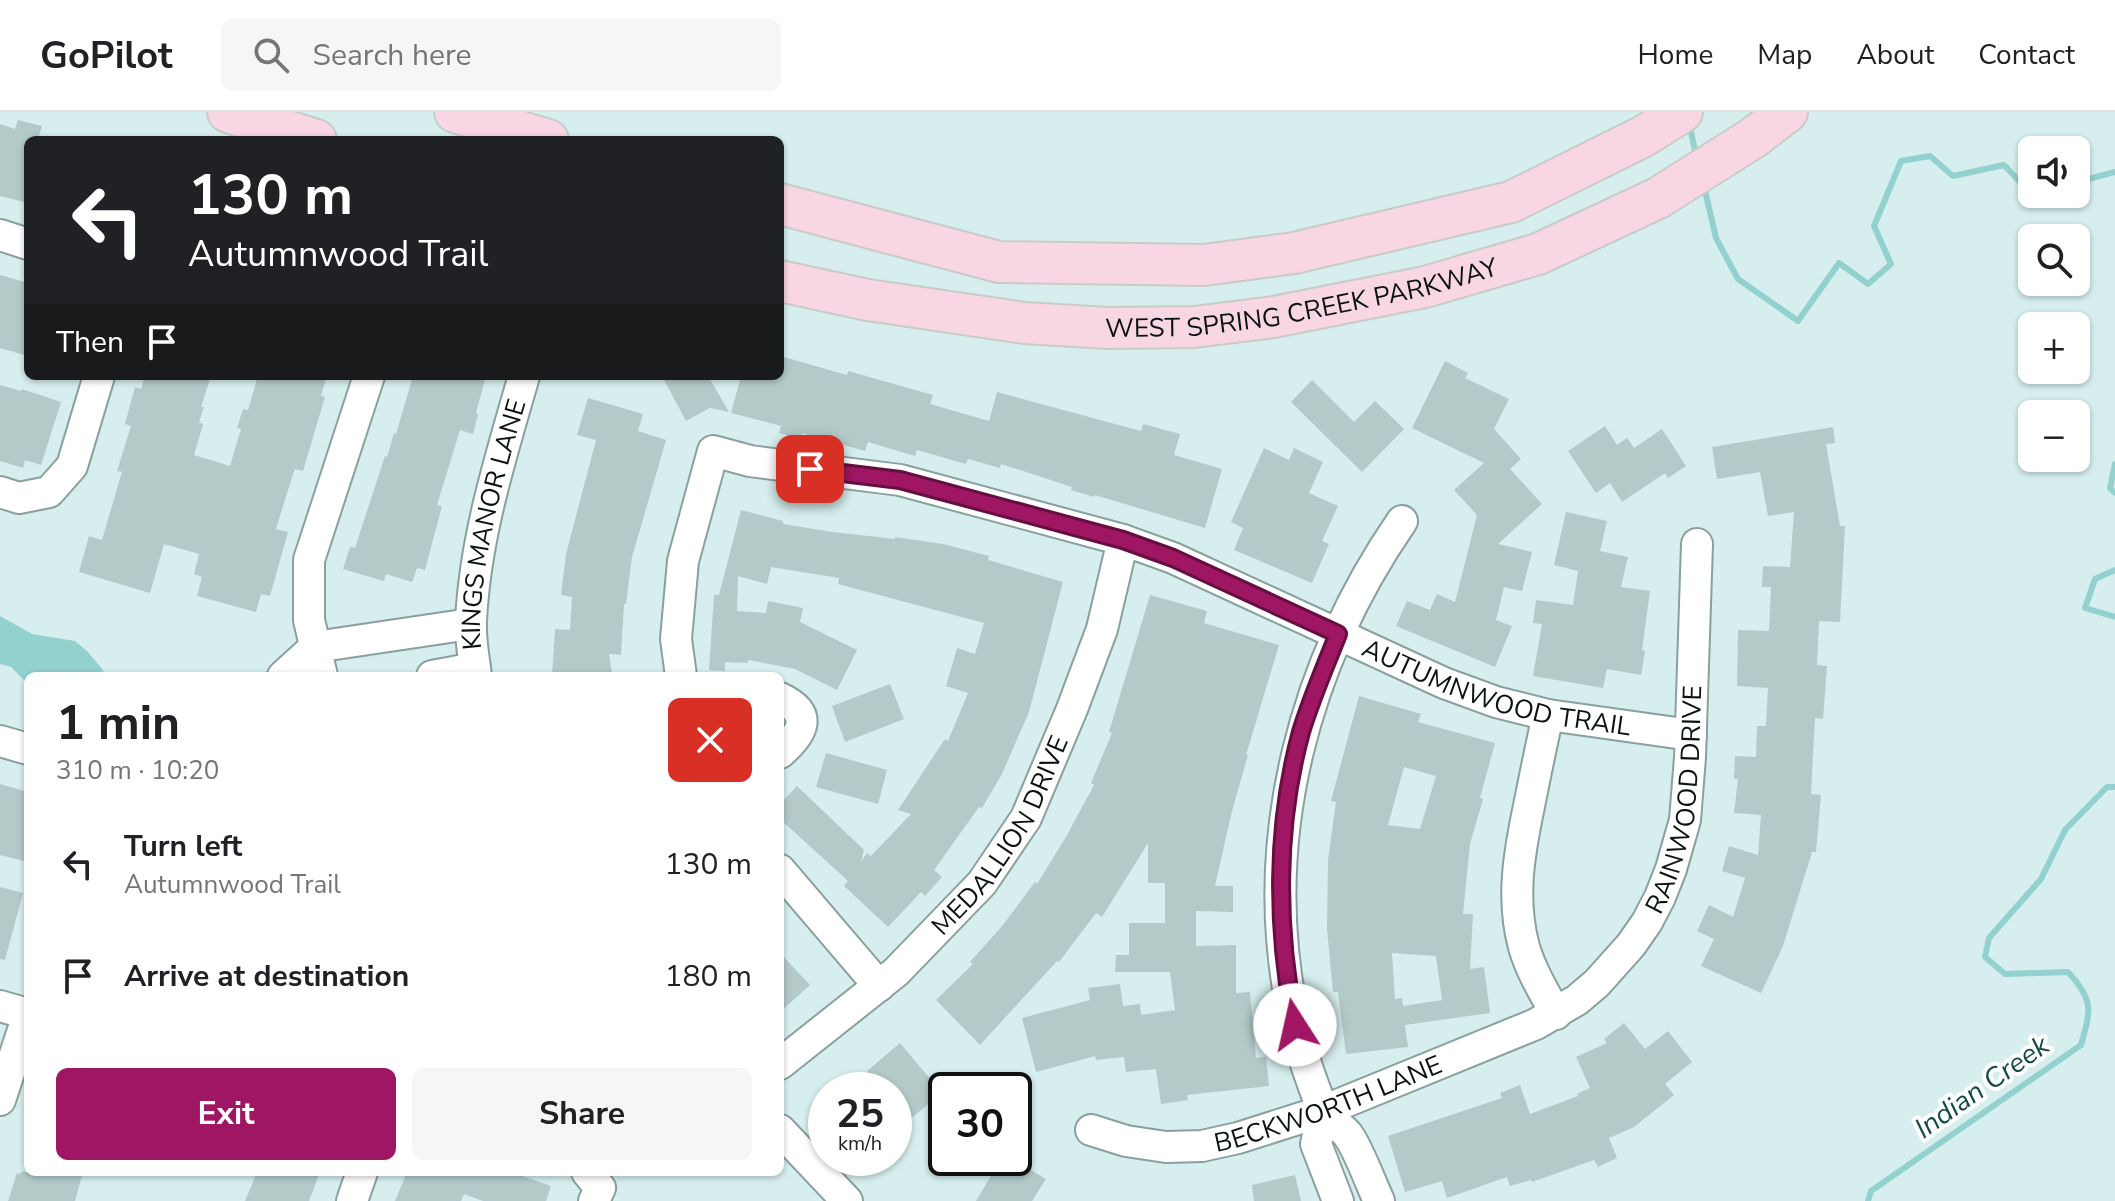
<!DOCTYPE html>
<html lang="en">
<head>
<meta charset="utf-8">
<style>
	body { margin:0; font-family:"Nunito Sans",sans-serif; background:#f6f6f6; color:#202124; height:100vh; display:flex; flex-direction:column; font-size:30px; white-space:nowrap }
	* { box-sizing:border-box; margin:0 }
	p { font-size:26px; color:#757577 }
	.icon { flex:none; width:44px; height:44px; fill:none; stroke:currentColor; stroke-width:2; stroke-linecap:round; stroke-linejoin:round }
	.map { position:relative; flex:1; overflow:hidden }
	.sheet { position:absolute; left:24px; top:560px; width:760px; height:504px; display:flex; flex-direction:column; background:#fff; border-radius:12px; box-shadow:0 2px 6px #0004 }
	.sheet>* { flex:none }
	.hud { position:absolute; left:24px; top:24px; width:760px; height:244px; border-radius:12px; box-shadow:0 2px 6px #0004; background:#202124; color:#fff; overflow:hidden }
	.tools { position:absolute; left:2018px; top:24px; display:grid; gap:16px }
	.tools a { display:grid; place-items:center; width:72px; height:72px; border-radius:12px; background:#fff; box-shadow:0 2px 6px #0004; font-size:40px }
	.speed { position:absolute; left:808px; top:960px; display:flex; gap:16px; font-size:40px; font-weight:700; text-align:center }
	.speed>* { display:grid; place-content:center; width:104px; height:104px; border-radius:50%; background:#fff; box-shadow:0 2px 6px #0004; line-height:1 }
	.speed small { font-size:20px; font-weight:400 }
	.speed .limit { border:4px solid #111; border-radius:12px; background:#fff; color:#111 }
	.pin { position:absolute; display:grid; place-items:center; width:68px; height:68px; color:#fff; margin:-34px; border-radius:16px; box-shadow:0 4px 12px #0006 }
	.me { position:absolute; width:88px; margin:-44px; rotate:350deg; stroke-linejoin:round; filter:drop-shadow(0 0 6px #0008) }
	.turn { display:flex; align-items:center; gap:28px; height:168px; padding:0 32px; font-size:36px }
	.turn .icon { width:104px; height:104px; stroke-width:2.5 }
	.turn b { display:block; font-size:56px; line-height:68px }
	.then { display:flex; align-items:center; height:76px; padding:0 32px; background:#0003; gap:16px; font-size:30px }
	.round { display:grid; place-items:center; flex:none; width:84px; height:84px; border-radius:12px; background:#f6f6f6 }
	.head { display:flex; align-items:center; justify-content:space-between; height:136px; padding:0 32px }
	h1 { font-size:48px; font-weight:700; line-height:60px }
	.action { display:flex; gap:16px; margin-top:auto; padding:16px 32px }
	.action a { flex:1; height:92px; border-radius:12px; background:#9f1662; color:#fff; font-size:32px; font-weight:700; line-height:92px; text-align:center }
	.action a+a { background:#f6f6f6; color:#202124 }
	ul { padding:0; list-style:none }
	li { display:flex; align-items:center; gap:24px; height:112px; padding:0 32px }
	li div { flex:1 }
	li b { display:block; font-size:30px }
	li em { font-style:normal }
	header { display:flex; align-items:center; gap:48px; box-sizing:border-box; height:112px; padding:0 40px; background:#fff; border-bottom:2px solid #e0e0e0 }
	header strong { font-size:38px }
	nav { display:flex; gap:44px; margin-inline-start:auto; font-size:28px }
	.search { width:560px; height:72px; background:#f6f6f6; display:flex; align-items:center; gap:20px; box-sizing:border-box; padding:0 28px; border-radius:12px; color:#757577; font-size:30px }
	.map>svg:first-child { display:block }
</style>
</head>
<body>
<header>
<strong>GoPilot</strong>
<div class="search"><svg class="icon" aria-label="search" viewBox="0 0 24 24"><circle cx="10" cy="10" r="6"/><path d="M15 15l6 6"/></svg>Search here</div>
<nav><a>Home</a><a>Map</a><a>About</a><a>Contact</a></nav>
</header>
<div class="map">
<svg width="2115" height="1089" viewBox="0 0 2115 1089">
	<rect width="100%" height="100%" fill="#d6eeed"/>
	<path fill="#93d1cf" d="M0,504L32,522L75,529L88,540L103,558L104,564H28V572L11,555L0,552Z"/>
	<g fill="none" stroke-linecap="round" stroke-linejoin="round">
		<g stroke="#93d1cf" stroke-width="6">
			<path d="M1689,11L1696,43"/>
			<path d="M2076,65L2085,68L2115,60"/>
			<path d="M1704,74L1716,126L1738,167L1798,209L1839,151L1868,172L1891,152L1874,114L1901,49L1930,44L1953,64L2004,53L2019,69L2032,63"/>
			<path d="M2115,352L2110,376L2115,381"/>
			<path d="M2115,458L2095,467L2085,496L2115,505"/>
			<path d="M1868,1089L1871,1079L2081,933C2091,898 2094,888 2068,860L2005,862L1985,845L1989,826L2041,767L2065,718L2107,675H2115"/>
		</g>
	</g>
	<g fill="#b3cac9" fill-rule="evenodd">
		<path d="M18,8L42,14L38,28H28V91L0,84V12L15,17Z"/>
		<path d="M0,163L28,171V244L0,236Z"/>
		<path d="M780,244L847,263L848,259L933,283L930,292L989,309L997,280L1141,319L1143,312L1180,322L1174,343L1222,357L1205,416L1095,383L1094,385L1071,378L1072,375L1001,352L1000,356L968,347L966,352L917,338L915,344L868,330L865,339L802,321L800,327L779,321L781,314L731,301L741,264H780Z"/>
		<path d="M1445,249L1468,261L1465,266L1509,287L1494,317L1521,347L1510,357L1542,392L1498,432L1532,440L1522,479L1504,475L1496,508L1512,514L1495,555L1396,514L1407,489L1430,498L1437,482L1455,490L1477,403L1454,378L1484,351L1412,316Z"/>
		<path d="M145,264H211L201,295H204L199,310L203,312L194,343L230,354L241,317L237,316L243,297L248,298L258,264H317L326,266L321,284L325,285L303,359L295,357L292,365L276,417L288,420L270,484L261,482L256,500L197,484L202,465L194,462L199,442L164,432L150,481L79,460L89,424L102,428L122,360L117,359L131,314L125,312L135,275L141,277Z"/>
		<path d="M413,264H486L476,301L478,302L473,322L460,318L437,393L442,394L425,458L417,456L412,470L386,462L384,469L343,457L350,435L355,436L385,344L387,345L394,321L396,322Z"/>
		<path d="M662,264H708L729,300L710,296L686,309Z"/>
		<path d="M1312,268L1354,310L1375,289L1404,317L1362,360L1291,290Z"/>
		<path d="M0,273L21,279L22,277L61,290L41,353L25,348L23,356L0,349Z"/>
		<path d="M588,286L643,302L638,319L666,328L632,445L626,492H624L621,543L609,542L612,564H552L555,517L570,518L572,485L561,483L566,442L596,328L577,323Z"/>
		<path d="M1605,314L1617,333L1627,326L1634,336L1662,317L1686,354L1668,366L1665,361L1622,390L1610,371L1596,381L1568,339Z"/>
		<path d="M1833,315L1835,331L1826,332L1840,414H1845L1840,510L1819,509L1817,553L1827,554L1823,607L1815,606L1811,682L1821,683L1816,740H1812L1783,834L1761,881L1701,854L1714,827L1697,819L1709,793L1733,805L1745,766L1722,759L1729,734L1758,743L1761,703L1734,701L1738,667H1734L1735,644L1756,645L1757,614H1766L1768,576L1737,574L1738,518L1769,519L1771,475H1762L1763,454L1790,455L1794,400L1768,404L1760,360L1717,367L1712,335Z"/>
		<path d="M1264,336L1289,348L1294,336L1323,350L1309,381L1338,394L1322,429L1329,432L1312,471L1234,438L1243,416L1231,410Z"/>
		<path d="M741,398L783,409V412L833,420L895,427V425L943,432L989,444L988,448L1063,470L1029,600L1002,662L982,696L979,695L934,758L942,765L925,784L921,780L888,815L844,774L848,769L780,707V692L797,674L864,738L861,750L867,741L871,744L911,702L898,698L945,627L948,629L968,581L946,574L957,536L975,542L984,511L838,472L839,466L771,455L767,472L738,464L737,499L766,501L768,489L803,496L800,510L857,538L837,578L795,557L748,548V551L725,550V559L709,558L714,483H719Z"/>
		<path d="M1566,400L1607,409L1600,439L1628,445L1621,475L1650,479L1642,538L1645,539L1641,563L1607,557L1603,576L1533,564L1542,512L1533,511L1536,488L1573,493L1578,459L1554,453Z"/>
		<path d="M1150,483L1207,499L1204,511L1279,533L1246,643H1248L1232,699L1215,774H1233V800L1196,799V834L1236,833V881L1250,880L1256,946L1266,945L1269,974L1187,983L1188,988L1161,992L1156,957L1126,960L1124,945L1096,948L1095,944L1036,960L1022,906L1090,888L1088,876L1120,872L1123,894L1140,892L1141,903L1175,898L1170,860H1115L1116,843H1129V811H1165V771H1148V731L1102,805L1096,801L1059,850L1057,849L980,933L936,888L973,852L970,850L1003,813L1035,770L1037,772L1066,725L1094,673L1091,671L1112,621L1109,620Z"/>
		<path d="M890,572L904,607L845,630L832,594Z"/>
		<path d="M1359,584L1421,602L1418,610L1495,631L1480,686L1483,687L1470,732L1463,802H1473L1470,857L1484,855L1490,901L1405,913L1408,935L1346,942L1338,880H1333L1327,817L1328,748L1336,690L1331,689ZM1404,655L1436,664L1420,717L1388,713ZM1392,841L1436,844L1442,888L1403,894L1402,886L1395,887Z"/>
		<path d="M826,641L887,658L878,692L816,675Z"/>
		<path d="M0,672L28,680V750L0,743Z"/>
		<path d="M0,775L23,781L5,848L0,847Z"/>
		<path d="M780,841L810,873L780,900Z"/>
		<path d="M1624,911L1645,937L1668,919L1692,950L1665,972L1674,983L1634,1015L1609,1026L1617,1046L1598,1055L1594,1048L1532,1070L1531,1068L1510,1074L1507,1065L1447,1086L1442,1069L1405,1080L1388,1024L1502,986L1500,981L1520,973L1530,1002L1578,984L1577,982L1590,976L1576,945L1607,931L1604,927Z"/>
		<path d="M900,931L942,981L894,1020V978H849L868,960L867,959Z"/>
		<path d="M1024,962L1030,1023L1014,1025V978H979L978,967Z"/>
		<path d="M966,1046H1011L1046,1067L1032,1089H976L992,1062Z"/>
		<path d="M21,1060H83L75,1089H8L17,1061L20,1062Z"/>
		<path d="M257,1060H320L309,1089H245Z"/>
		<path d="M407,1060H511L551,1074L546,1089H483L464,1082L461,1089H395Z"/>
		<path d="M1295,1063L1301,1089H1254L1252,1073Z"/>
	</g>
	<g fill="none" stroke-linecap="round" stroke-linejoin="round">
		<g stroke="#8aa09f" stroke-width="34">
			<g id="minor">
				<path d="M0,123L28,132"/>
				<path d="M0,380L19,386L49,380L72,354L99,264"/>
				<path d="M283,564L315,535L470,512"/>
				<path d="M322,564L309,508V448L369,264"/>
				<path d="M432,564L475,556"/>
				<path id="s1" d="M476,564C474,546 470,527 471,509C475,425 501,344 524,264"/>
				<path id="s2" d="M681,564L676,527L683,449L713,339L750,349L900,368L1123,428L1173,446L1444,571L1496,590L1548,603L1691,623"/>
				<path d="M780,586C814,602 803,621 780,641"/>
				<path d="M1548,603C1541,634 1535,664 1529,694C1519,742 1511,787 1524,835C1531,859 1544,880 1556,902"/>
				<path d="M0,629L28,637"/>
				<path d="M780,758L879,874"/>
				<path d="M0,894L28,902"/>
				<path id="s3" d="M780,952L896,860L982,771L1026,706L1072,597L1102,517L1123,428"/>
				<path d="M0,988L28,903"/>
				<path d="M1323,999L1316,1032L1338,1089"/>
				<path d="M780,1018L847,1089"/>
				<path id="s4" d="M1091,1018L1126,1029L1166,1035L1202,1034L1238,1026L1323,999L1536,912L1577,888L1597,871L1631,833L1647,810L1660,785L1671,757L1685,708L1690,645L1697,432"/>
				<path d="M587,1060L600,1076L594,1089"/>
				<path d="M352,1089L362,1060"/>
				<path d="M1379,1089C1371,1072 1358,1036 1348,1023C1341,1014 1328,1008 1323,997C1319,991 1317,982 1314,975C1304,948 1296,921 1291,893C1258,723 1305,550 1402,409"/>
			</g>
		</g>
		<g stroke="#c9cbcb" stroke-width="44">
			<g id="major">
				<path d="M228,0L316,28"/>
				<path d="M455,0L548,28"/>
				<path d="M780,92L999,150L1204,153L1294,141L1511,90L1644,24L1682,0"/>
				<path id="s5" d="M780,169L868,188L1025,211L1108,216L1194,215L1274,205L1425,175L1538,142L1658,86L1753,26L1787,0"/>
			</g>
		</g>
		<use href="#minor" stroke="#fff" stroke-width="30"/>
		<use href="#major" stroke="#f9d6e3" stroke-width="40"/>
	</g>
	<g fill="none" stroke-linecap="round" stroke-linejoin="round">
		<g stroke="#670e40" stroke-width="20">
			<path id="route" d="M810,357L900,368L1123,428L1173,446L1338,522C1325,555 1311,587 1301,620C1275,715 1276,817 1295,913"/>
		</g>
		<use href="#route" stroke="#9f1662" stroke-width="14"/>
	</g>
	<g text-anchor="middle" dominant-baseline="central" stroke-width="8" stroke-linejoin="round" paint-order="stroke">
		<g font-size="26" fill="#0a1312" stroke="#fff">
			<text stroke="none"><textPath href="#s5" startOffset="528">WEST SPRING CREEK PARKWAY</textPath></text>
			<text stroke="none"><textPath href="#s1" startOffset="154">KINGS MANOR LANE</textPath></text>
			<text stroke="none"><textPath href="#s2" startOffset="1054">AUTUMNWOOD TRAIL</textPath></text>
			<text stroke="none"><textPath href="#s4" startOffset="750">RAINWOOD DRIVE</textPath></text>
			<text stroke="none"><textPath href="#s3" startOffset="322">MEDALLION DRIVE</textPath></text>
			<text stroke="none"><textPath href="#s4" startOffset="246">BECKWORTH LANE</textPath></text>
		</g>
		<g font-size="28" font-style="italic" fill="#134b49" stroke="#fff">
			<text transform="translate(1982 975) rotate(-35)">Indian Creek</text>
		</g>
	</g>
</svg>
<div class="tools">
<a><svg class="icon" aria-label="sound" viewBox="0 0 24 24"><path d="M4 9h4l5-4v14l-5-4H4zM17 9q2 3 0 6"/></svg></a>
<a><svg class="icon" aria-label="search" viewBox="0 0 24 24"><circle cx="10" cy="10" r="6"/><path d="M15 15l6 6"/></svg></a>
<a>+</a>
<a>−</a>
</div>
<div class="speed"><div>25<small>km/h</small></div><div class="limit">30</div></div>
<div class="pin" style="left:810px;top:357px;background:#d93025"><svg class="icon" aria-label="arrive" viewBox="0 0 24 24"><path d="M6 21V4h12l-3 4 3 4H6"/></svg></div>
<svg class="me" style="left:1295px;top:913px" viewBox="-20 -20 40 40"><circle r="19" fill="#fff"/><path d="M0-13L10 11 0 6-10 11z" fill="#9f1662"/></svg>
<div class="hud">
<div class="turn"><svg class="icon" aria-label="left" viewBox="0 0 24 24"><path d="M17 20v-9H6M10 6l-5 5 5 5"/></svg><div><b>130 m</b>Autumnwood Trail</div></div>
<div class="then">Then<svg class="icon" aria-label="arrive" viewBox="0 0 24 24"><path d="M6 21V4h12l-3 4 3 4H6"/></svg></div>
</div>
<section class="sheet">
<div class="head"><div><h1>1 min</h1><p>310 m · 10:20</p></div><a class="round" style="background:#d93025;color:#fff"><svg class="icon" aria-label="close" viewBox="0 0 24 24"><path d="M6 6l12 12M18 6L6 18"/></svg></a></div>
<ul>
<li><svg class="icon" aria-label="left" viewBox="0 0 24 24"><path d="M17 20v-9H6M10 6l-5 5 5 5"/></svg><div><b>Turn left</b><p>Autumnwood Trail</p></div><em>130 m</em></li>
<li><svg class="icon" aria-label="arrive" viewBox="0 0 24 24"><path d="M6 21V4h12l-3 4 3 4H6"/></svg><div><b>Arrive at destination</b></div><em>180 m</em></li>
</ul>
<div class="action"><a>Exit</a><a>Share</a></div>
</section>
</div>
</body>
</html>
